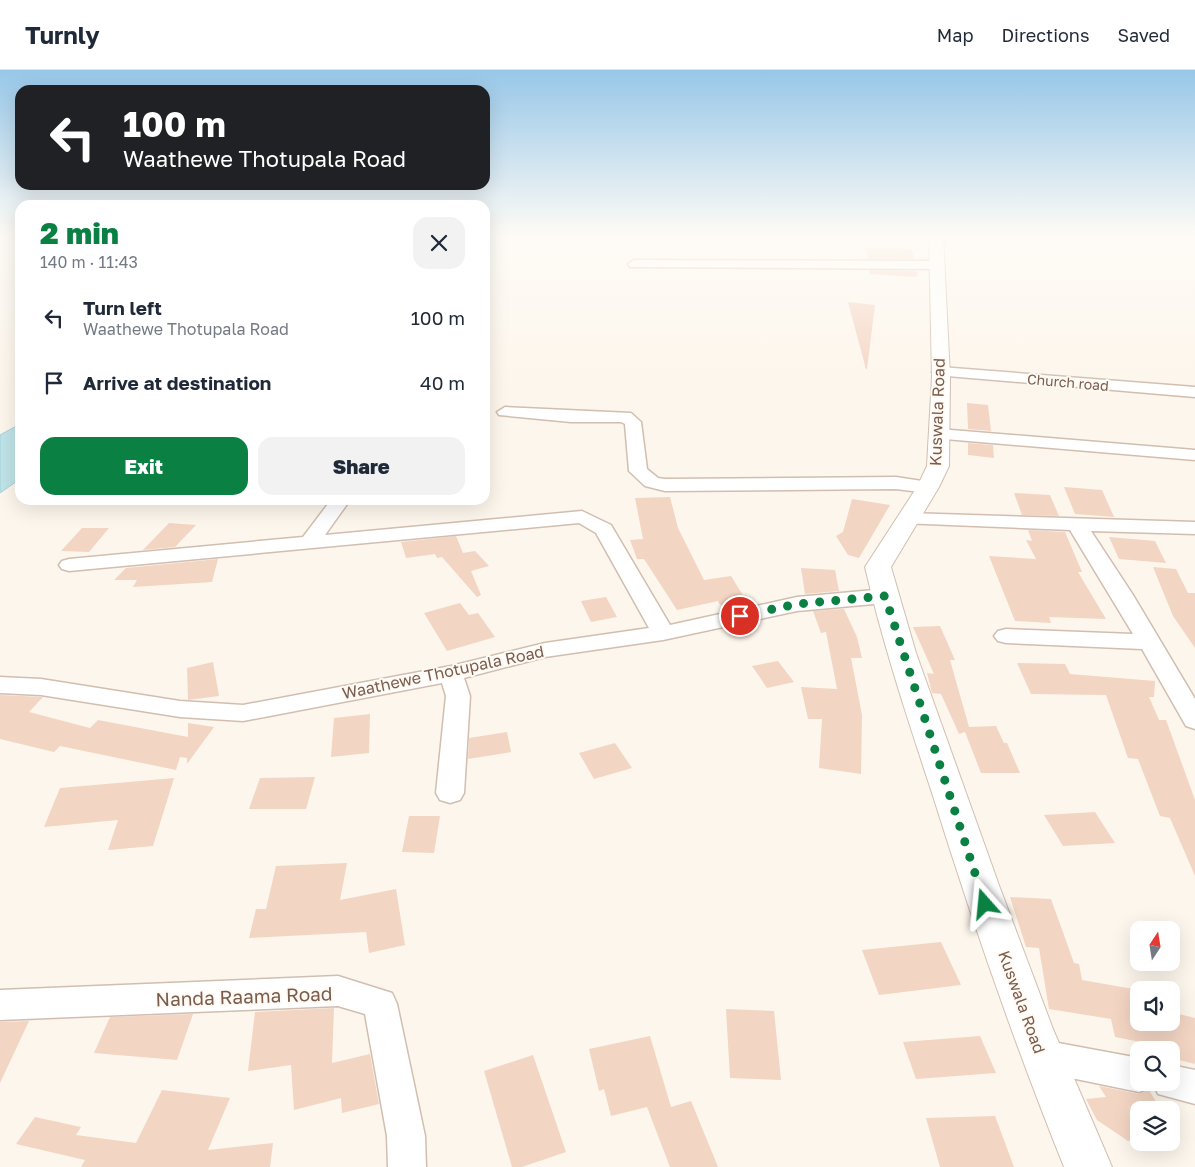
<!DOCTYPE html>
<html lang="en">
<head>
<meta charset="utf-8">
<style>
	body { margin:0; font-family:"Golos Text",sans-serif; background:#f2f2f3; color:#1f2937; height:100vh; display:flex; flex-direction:column; font-size:19px; white-space:nowrap }
	* { box-sizing:border-box; margin:0 }
	p { font-size:16px; color:#747a83 }
	.icon { flex:none; width:28px; height:28px; fill:none; stroke:currentColor; stroke-width:2; stroke-linecap:round; stroke-linejoin:round }
	.map { position:relative; flex:1; overflow:hidden }
	.sheet { position:absolute; left:15px; top:130px; width:475px; height:305px; display:flex; flex-direction:column; background:#fff; border-radius:15px; box-shadow:0 5px 20px #0002 }
	.sheet>* { flex:none }
	.banner { position:absolute; left:15px; top:15px; width:475px; height:105px; border-radius:15px; box-shadow:0 5px 20px #0002; background:#202124; color:#fff; overflow:hidden }
	.needle { width:32px; rotate:12deg }
	.fabs { position:absolute; left:1130px; top:851px; display:grid; gap:10px }
	.fabs a { display:grid; place-items:center; width:50px; height:50px; border-radius:10px; background:#fff; box-shadow:0 5px 20px #0002; font-size:25px }
	.pin { position:absolute; display:grid; place-items:center; width:42px; height:42px; color:#fff; margin:-21px; border:2px solid #fff; border-radius:50%; box-shadow:0 1px 5px #0007 }
	.me { position:absolute; width:55px; margin:-28px; rotate:342deg; stroke-linejoin:round; filter:drop-shadow(0 0 4px #0008) }
	.turn { display:flex; align-items:center; gap:18px; height:105px; padding:0 25px; font-size:22px }
	.turn .icon { width:65px; height:65px; stroke-width:2.5 }
	.turn b { display:block; font-size:35px; line-height:42px }
	.round { display:grid; place-items:center; flex:none; width:52px; height:52px; border-radius:15px; background:#f2f2f3 }
	.summary { display:flex; align-items:center; justify-content:space-between; height:85px; padding:0 25px }
	h1 { font-size:30px; font-weight:800; line-height:38px; color:#0b8043 }
	.primary-button { display:flex; gap:10px; margin-top:auto; padding:10px 25px }
	.primary-button a { flex:1; height:58px; border-radius:15px; background:#0b8043; color:#fff; font-size:20px; font-weight:800; line-height:58px; text-align:center }
	.primary-button a+a { background:#f2f2f3; color:#1f2937 }
	ul { padding:0; list-style:none }
	li { display:flex; align-items:center; gap:15px; height:65px; padding:0 25px }
	li div { flex:1 }
	li b { display:block; font-size:19px }
	li em { font-style:normal }
	header { display:flex; align-items:center; gap:30px; box-sizing:border-box; height:70px; padding:0 25px; background:#fff; border-bottom:1px solid #e0e1e3 }
	header strong { font-size:24px }
	nav { display:flex; gap:28px; margin-inline-start:auto; font-size:18px }
	.map>svg:first-child { display:block }
</style>
</head>
<body>
<header>
<strong>Turnly</strong>
<nav><a>Map</a><a>Directions</a><a>Saved</a></nav>
</header>
<div class="map">
<svg width="1195" height="1097" viewBox="0 0 1195 1097">
	<rect width="100%" height="100%" fill="#fdf6ec"/>
	<path fill="#bfe3e8" stroke="#a5d3da" d="M20,354V409L0,423V365Z"/>
	<g fill="#f3d5c3">
		<path d="M866,177L912,179L914,189H868Z"/>
		<path d="M869,200L917,201L918,205L916,207L870,204Z"/>
		<path d="M848,232L875,235L867,299H866Z"/>
		<path d="M967,333L988,335L991,361L968,359Z"/>
		<path d="M968,373L993,375L994,388L968,385Z"/>
		<path d="M1064,417L1102,420L1114,447L1075,444Z"/>
		<path d="M1014,423L1050,425L1059,446L1022,445Z"/>
		<path d="M670,427L678,458L704,510L731,506L747,532L720,535L718,531L677,540L644,489H637L630,470L643,469L635,428Z"/>
		<path d="M852,429L890,435L859,488L848,485L836,466L843,462Z"/>
		<path d="M169,453L196,455L175,477L143,480Z"/>
		<path d="M82,458H109L89,482L61,481Z"/>
		<path d="M1028,460L1065,462L1082,502H1078L1106,549L1049,547L1051,553L1015,551L989,486L1036,489L1026,470L1032,471Z"/>
		<path d="M456,466L463,483L475,481L489,496L471,501L481,525L477,527L442,487L437,488L435,484L406,488L401,472Z"/>
		<path d="M1109,467L1155,471L1166,493L1119,489Z"/>
		<path d="M218,489L212,512L133,517L137,510H114L126,498Z"/>
		<path d="M1153,497L1176,499L1188,523H1195V578L1173,546Z"/>
		<path d="M801,498L835,500L839,521L805,524Z"/>
		<path d="M606,527L617,547L591,552L581,531Z"/>
		<path d="M460,533L469,545L478,543L495,567L447,581L424,543Z"/>
		<path d="M844,539L857,567L862,588H851L862,645L861,704L819,698L822,649H808L801,617L837,619L826,562L821,563L813,541Z"/>
		<path d="M940,556L955,590H950L969,657L996,656L1004,673H1007L1020,703H981L965,662L959,664L941,624L932,623L927,603L934,604L913,557Z"/>
		<path d="M778,591L794,612L767,618L752,596Z"/>
		<path d="M213,592L219,626L188,630L187,598Z"/>
		<path d="M1017,593L1065,594L1070,604L1155,611L1154,627H1149L1159,650H1166L1195,730V806L1170,748L1160,746L1138,689L1128,688L1106,625L1031,624Z"/>
		<path d="M0,625L43,627L29,642L90,658L98,650L188,667V653L214,657L187,694V688L180,687L176,700L60,676L54,682L0,669Z"/>
		<path d="M370,644L369,683L331,687L334,648Z"/>
		<path d="M507,662L511,682L468,689L469,668Z"/>
		<path d="M615,673L632,698L594,709L579,683Z"/>
		<path d="M315,707L306,739H249L260,708Z"/>
		<path d="M174,708L153,776L108,780L118,750L44,757L60,718Z"/>
		<path d="M1095,742L1115,773L1063,776L1044,745Z"/>
		<path d="M409,746H440L434,783L402,782Z"/>
		<path d="M347,793L340,830L396,819L405,875L369,883L366,862L249,868L256,839H266L276,796Z"/>
		<path d="M1010,827L1051,829L1074,893L1079,894L1082,910L1139,920V952H1171V942L1195,948V994L1171,988V978L1115,967L1111,949L1049,939L1039,878L1026,877Z"/>
		<path d="M941,872L961,915L879,925L862,880Z"/>
		<path d="M334,938L332,993L370,984L379,1034L342,1043L341,1028L294,1040L291,995L248,1001L255,942Z"/>
		<path d="M726,939L774,941L781,1010L730,1008Z"/>
		<path d="M193,944L177,990L94,983L110,947Z"/>
		<path d="M29,951L0,1013V952Z"/>
		<path d="M650,966L671,1037L691,1031L718,1097H670L647,1037L611,1046L604,1019L599,1021L589,979Z"/>
		<path d="M980,966L996,1003L916,1009L903,972Z"/>
		<path d="M533,985L566,1082L522,1097H512L484,1001Z"/>
		<path d="M1099,1016L1139,1024L1149,1020L1161,1040H1139V1070L1128,1071L1097,1050L1086,1029L1106,1027Z"/>
		<path d="M162,1020L230,1028L208,1080L273,1073L270,1097H81L85,1090L16,1074L35,1047L81,1057L76,1065L136,1073Z"/>
		<path d="M995,1046L1014,1097H940L926,1048Z"/>
	</g>
	<g fill="none" stroke-linecap="round" stroke-linejoin="round">
		<g stroke="#d1beb0" stroke-width="3">
			<g id="minor">
				<path d="M634,190L937,191L943,195L937,199L630,197L628,194Z"/>
				<path d="M940,297L1195,317V327L935,305L932,302Z"/>
				<path d="M505,337L631,343L641,352L647,399L658,408L665,409L896,407L935,413L937,417L935,421L928,423L896,419L665,421L645,416L629,401L625,354L621,352H571L499,345L497,342Z"/>
				<path d="M939,359L1195,380V390L933,368L930,364L933,360Z"/>
				<path d="M331,430H350L325,465L582,441L611,455L670,555L797,527L885,519L893,521L896,526L893,531L885,533L797,541L663,570L545,587L464,608L470,626L464,723L460,730L450,733L440,730L436,723L446,626L442,613L243,651L180,647L41,625L0,623V607L41,609L180,631L243,635L451,596L545,573L649,558L596,463L579,453L69,501L62,499L59,495L62,491L69,489L303,467Z"/>
				<path d="M908,443L1195,452V464L1091,461L1133,525L1195,629V659L1186,656L1142,579L1006,573L998,571L994,566L998,561L1006,559L1133,564L1070,460L901,453L898,449L901,445Z"/>
				<path d="M338,906L392,923L397,934L425,1066L426,1097H388L387,1066L365,944L338,936L0,950V920Z"/>
				<path d="M1042,970L1139,988V1012H1171V995L1195,1000V1034L1158,1024L1153,1013L1152,1017L1139,1022L1042,1002L1029,998L1024,986L1029,974Z"/>
			</g>
		</g>
		<g stroke="#d1beb0" stroke-width="2">
			<path id="tertiary" d="M929,165H943L950,307L949,396L939,417L891,497L916,583L1000,818L1053,959L1112,1097H1064C1015,975 972,851 933,726C908,650 883,575 865,497L917,417L927,396L932,307Z"/>
		</g>
		<use href="#minor" fill="#fff" fill-rule="evenodd"/>
		<use href="#tertiary" fill="#fff" fill-rule="evenodd"/>
	</g>
	<linearGradient id="sky" x2="0" y2="1"><stop stop-color="#97c7e8"/><stop offset="0.52" stop-color="#fefbf6"/><stop offset="1" stop-color="#fefbf6" stop-opacity="0"/></linearGradient>
	<rect width="1195" height="318" fill="url(#sky)"/>
	<g fill="none" stroke-linecap="round" stroke-linejoin="round">
		<path stroke="#0b8043" stroke-width="9" stroke-dasharray="0 16.2" d="M740,546L797,534L885,526L985,834"/>
	</g>
	<g text-anchor="middle" dominant-baseline="central" stroke-width="4" stroke-linejoin="round" paint-order="stroke">
		<g font-size="14" fill="#7a5c4d" stroke="#fffaf3">
			<text transform="translate(1068 312) rotate(5)">Church road</text>
		</g>
		<g font-size="16" fill="#7a5c4d" stroke="#fffaf3">
			<text transform="translate(937 342) rotate(-88)">Kuswala Road</text>
			<text transform="translate(443 602) rotate(-12)">Waathewe Thotupala Road</text>
			<text transform="translate(1022 932) rotate(70)">Kuswala Road</text>
		</g>
		<g font-size="19" fill="#7a5c4d" stroke="#fffaf3">
			<text transform="translate(244 926) rotate(-2)">Nanda Raama Road</text>
		</g>
	</g>
</svg>
<div class="fabs">
<a><svg class="needle" viewBox="-14 -14 28 28"><path d="M0-13l5 13h-10z" fill="#e53935"/><path d="M0 13l5-13h-10z" fill="#747a83"/></svg></a>
<a><svg class="icon" aria-label="sound" viewBox="0 0 24 24"><path d="M4 9h4l5-4v14l-5-4H4zM17 9q2 3 0 6"/></svg></a>
<a><svg class="icon" aria-label="search" viewBox="0 0 24 24"><circle cx="10" cy="10" r="6"/><path d="M15 15l6 6"/></svg></a>
<a><svg class="icon" aria-label="layers" viewBox="0 0 24 24"><path d="M12 4l9 5-9 5-9-5zM3 14l9 5 9-5"/></svg></a>
</div>
<div class="pin" style="left:740px;top:546px;background:#d93025"><svg class="icon" aria-label="arrive" viewBox="0 0 24 24"><path d="M6 21V4h12l-3 4 3 4H6"/></svg></div>
<svg class="me" style="left:985px;top:834px" viewBox="-20 -20 40 40"><path d="M0-17L14 15 0 8-14 15z" fill="#0b8043" stroke="#fff" stroke-width="4"/></svg>
<div class="banner">
<div class="turn"><svg class="icon" aria-label="left" viewBox="0 0 24 24"><path d="M17 20v-9H6M10 6l-5 5 5 5"/></svg><div><b>100 m</b>Waathewe Thotupala Road</div></div>
</div>
<section class="sheet">
<div class="summary"><div><h1>2 min</h1><p>140 m · 11:43</p></div><a class="round"><svg class="icon" aria-label="close" viewBox="0 0 24 24"><path d="M6 6l12 12M18 6L6 18"/></svg></a></div>
<ul>
<li><svg class="icon" aria-label="left" viewBox="0 0 24 24"><path d="M17 20v-9H6M10 6l-5 5 5 5"/></svg><div><b>Turn left</b><p>Waathewe Thotupala Road</p></div><em>100 m</em></li>
<li><svg class="icon" aria-label="arrive" viewBox="0 0 24 24"><path d="M6 21V4h12l-3 4 3 4H6"/></svg><div><b>Arrive at destination</b></div><em>40 m</em></li>
</ul>
<div class="primary-button"><a>Exit</a><a>Share</a></div>
</section>
</div>
</body>
</html>
